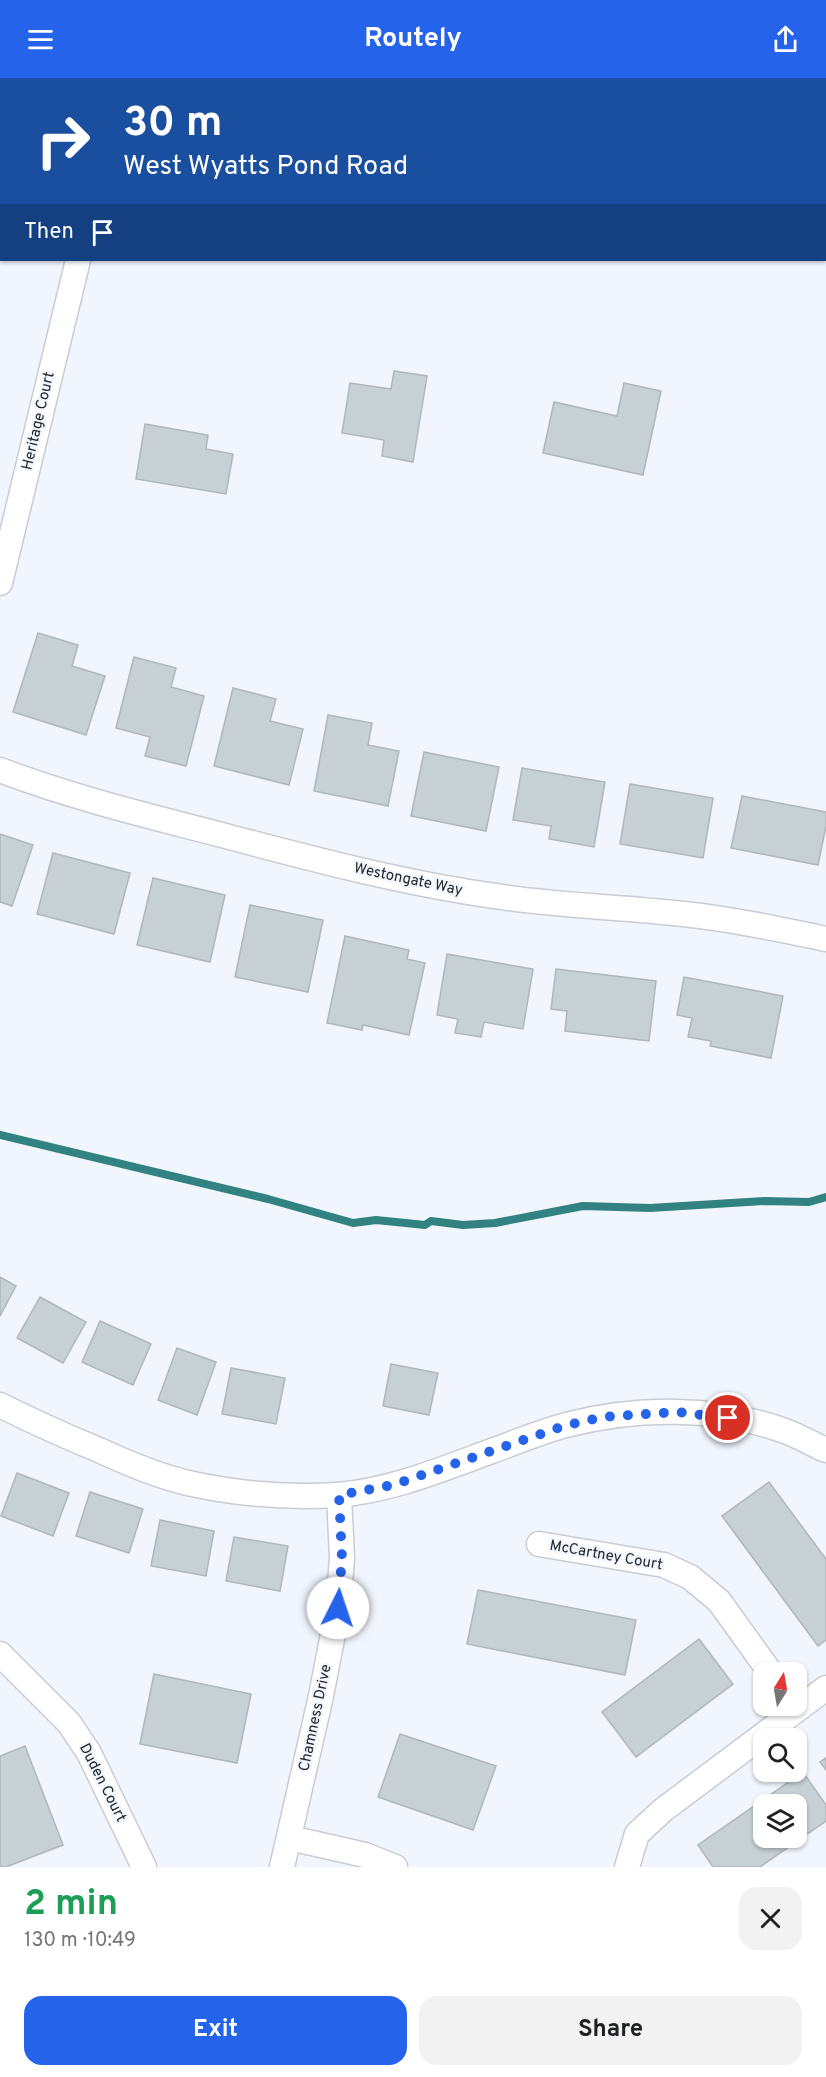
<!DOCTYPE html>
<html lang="en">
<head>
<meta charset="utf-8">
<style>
	body { margin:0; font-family:Overpass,sans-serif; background:#f2f2f2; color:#202124; height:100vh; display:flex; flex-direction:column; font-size:22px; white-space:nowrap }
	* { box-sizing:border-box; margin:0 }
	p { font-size:20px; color:#757577 }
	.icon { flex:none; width:33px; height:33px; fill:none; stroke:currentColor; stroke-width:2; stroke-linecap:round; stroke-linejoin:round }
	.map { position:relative; height:1789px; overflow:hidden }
	.side { display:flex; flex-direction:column; background:#fff; flex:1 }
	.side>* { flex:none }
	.hud { position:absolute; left:0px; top:0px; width:826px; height:183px; box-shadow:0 2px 4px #0004; background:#1a4fa0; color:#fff; overflow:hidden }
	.needle { width:39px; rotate:11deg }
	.controls { position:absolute; left:753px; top:1584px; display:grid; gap:12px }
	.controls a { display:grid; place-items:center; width:54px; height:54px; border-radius:12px; background:#fff; box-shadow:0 2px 4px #0004; font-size:30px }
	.pin { position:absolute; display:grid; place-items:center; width:51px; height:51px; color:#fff; margin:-26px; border:3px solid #fff; border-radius:50%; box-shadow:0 2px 6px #0007 }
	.me { position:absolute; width:66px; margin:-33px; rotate:4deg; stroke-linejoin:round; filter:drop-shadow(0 0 4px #0008) }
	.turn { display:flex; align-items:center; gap:21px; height:126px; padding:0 24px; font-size:27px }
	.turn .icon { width:78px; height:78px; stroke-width:2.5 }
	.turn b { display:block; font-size:42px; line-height:51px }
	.then { display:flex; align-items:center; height:57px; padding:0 24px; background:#0003; gap:12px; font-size:22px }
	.round { display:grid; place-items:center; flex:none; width:63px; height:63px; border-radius:18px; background:#f2f2f2 }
	.headline { display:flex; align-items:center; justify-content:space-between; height:102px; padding:0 24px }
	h1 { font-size:36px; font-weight:700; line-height:45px; color:#1e9e55 }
	.cta { display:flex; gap:12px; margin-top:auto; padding:12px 24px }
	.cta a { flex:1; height:69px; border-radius:18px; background:#2563eb; color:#fff; font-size:24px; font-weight:700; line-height:69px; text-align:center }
	.cta a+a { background:#f2f2f2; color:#202124 }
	header { display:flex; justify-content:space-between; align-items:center; height:78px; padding:0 24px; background:#2563eb; color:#fff; font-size:27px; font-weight:700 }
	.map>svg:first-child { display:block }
</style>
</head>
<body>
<header><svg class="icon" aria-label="menu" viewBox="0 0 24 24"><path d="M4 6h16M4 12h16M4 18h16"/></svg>Routely<svg class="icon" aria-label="share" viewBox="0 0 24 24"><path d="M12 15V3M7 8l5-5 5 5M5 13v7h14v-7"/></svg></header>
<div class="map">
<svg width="826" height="1789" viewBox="0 0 826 1789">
	<rect width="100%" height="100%" fill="#f1f5fd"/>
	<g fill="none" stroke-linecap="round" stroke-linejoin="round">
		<path stroke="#328281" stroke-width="8" d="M0,1057L268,1121L353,1145L376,1142L425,1147L431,1143L463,1147L495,1145L583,1128L650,1130L764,1123L809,1124L826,1119"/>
	</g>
	<g fill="#c7d0d4" stroke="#aeb7bb" stroke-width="1.5" fill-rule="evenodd">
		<path d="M284,0H361L284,2Z"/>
		<path d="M394,293L427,298L413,384L382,378L384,362L342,355L350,305L391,311Z"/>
		<path d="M624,305L661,313L643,397L543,375L554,324L617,338Z"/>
		<path d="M145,346L208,357L206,371L233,376L226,416L136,401Z"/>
		<path d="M38,555L78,567L72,588L105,598L86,657L13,634Z"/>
		<path d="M134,579L176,590L171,609L204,618L186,688L145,678L150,659L116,650Z"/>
		<path d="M233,610L276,621L270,643L303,651L289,707L214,688Z"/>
		<path d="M328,637L372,645L368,667L399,673L388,728L314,713Z"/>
		<path d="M424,674L499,689L486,753L411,738Z"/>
		<path d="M522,690L605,704L594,769L549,761L551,748L513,742Z"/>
		<path d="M630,706L713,720L703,780L620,766Z"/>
		<path d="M742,718L826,734V748L818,787L731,770Z"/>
		<path d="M0,756L33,767L12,828L0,824Z"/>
		<path d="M53,775L130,795L114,856L37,836Z"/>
		<path d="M153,800L225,817L210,884L137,867Z"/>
		<path d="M250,827L323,842L308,914L235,899Z"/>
		<path d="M345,858L409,872L407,881L425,885L409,957L363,947L362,952L327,945Z"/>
		<path d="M447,876L533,891L523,951L484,944L481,959L455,955L458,941L437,937Z"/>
		<path d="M556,891L656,903L649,963L565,953L567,933L551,931Z"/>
		<path d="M684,899L783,918L771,980L710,968L711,963L688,959L692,940L677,937Z"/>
		<path d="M0,1199L16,1208L0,1238Z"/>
		<path d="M40,1219L86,1244L63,1285L17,1260Z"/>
		<path d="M100,1243L151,1266L133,1307L82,1284Z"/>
		<path d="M177,1270L216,1284L197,1337L158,1322Z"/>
		<path d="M391,1286L438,1295L429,1337L383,1328Z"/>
		<path d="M231,1290L285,1300L276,1346L222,1336Z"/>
		<path d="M17,1395L69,1415L53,1458L1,1438Z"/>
		<path d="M769,1404L826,1481V1562L818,1568L722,1438Z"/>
		<path d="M90,1414L143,1431L129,1475L76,1458Z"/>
		<path d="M160,1442L214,1453L206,1498L151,1488Z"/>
		<path d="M234,1459L288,1468L280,1513L226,1503Z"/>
		<path d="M478,1512L636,1542L625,1597L467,1566Z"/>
		<path d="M699,1561L733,1606L636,1679L602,1634Z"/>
		<path d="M154,1596L251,1616L237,1685L140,1666Z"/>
		<path d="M400,1656L496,1688L473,1752L378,1719Z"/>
		<path d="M25,1668L63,1767L6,1789H0V1678Z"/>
		<path d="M826,1680V1692L820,1684Z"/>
		<path d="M803,1694L826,1727V1743L760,1789H713L698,1767ZM764,1726H796V1760H764Z"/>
	</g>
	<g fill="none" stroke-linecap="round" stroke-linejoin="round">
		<g stroke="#c8ccd4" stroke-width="27">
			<g id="street">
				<path d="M119,2L120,0"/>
				<path d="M796,2L802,0"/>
				<path d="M0,103H2"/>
				<path d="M0,505L78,182"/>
				<path d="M0,692C71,719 145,737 218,756C312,781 406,806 502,819C562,828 623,829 683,836C731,841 778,851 826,861"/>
				<path d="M0,1327C32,1343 65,1358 99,1372C127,1385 158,1398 188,1405C237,1416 287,1420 337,1417C389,1413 440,1392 489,1374C514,1365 540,1354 566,1347C636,1329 716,1328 785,1353C799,1358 812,1366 826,1372"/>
				<path d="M539,1466L664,1487L690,1499L719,1523L770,1594"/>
				<path d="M0,1576L69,1645L89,1675L144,1789"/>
				<path d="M290,1760L365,1777L395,1789"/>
				<path d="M282,1789L321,1618L338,1530L342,1480L339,1417"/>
				<path d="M627,1789L637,1756L663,1732L826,1610"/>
			</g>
		</g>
		<use href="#street" stroke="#fff" stroke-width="24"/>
	</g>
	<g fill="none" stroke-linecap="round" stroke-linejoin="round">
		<path stroke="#2563eb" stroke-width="10" stroke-dasharray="0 18" d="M338,1530L342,1480L339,1417L393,1407L564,1348L603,1339L677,1334L728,1340"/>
	</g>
	<g text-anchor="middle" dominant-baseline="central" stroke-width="4.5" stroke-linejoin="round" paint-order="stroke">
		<g font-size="15" fill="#232527" stroke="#f1f5fd">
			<text transform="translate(39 343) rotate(-77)">Heritage Court</text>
			<text transform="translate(408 802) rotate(12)">Westongate Way</text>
			<text transform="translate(606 1478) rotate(10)">McCartney Court</text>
			<text transform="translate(316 1640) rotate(-78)">Chamness Drive</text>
			<text transform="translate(102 1705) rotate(63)">Duden Court</text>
		</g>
	</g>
</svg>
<div class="controls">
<a><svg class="needle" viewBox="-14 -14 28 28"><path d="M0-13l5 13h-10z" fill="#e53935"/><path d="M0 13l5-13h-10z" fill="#757577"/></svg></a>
<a><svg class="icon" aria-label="search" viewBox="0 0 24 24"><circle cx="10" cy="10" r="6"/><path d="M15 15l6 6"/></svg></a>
<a><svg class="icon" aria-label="layers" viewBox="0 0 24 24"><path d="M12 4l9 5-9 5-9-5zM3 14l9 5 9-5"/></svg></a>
</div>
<div class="pin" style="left:728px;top:1340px;background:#d93025"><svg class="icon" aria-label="arrive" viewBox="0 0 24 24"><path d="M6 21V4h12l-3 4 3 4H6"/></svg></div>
<svg class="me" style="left:338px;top:1530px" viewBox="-20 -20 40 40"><circle r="19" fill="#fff"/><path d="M0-13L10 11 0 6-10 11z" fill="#2563eb"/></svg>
<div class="hud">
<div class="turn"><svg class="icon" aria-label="right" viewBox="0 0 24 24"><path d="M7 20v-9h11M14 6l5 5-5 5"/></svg><div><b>30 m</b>West Wyatts Pond Road</div></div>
<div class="then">Then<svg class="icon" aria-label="arrive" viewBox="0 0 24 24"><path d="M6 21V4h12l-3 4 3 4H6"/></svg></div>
</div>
</div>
<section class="side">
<div class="headline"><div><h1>2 min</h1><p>130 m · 10:49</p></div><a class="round"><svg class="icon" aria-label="close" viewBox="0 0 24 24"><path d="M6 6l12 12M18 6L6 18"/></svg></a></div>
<div class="cta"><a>Exit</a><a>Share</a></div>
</section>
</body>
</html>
